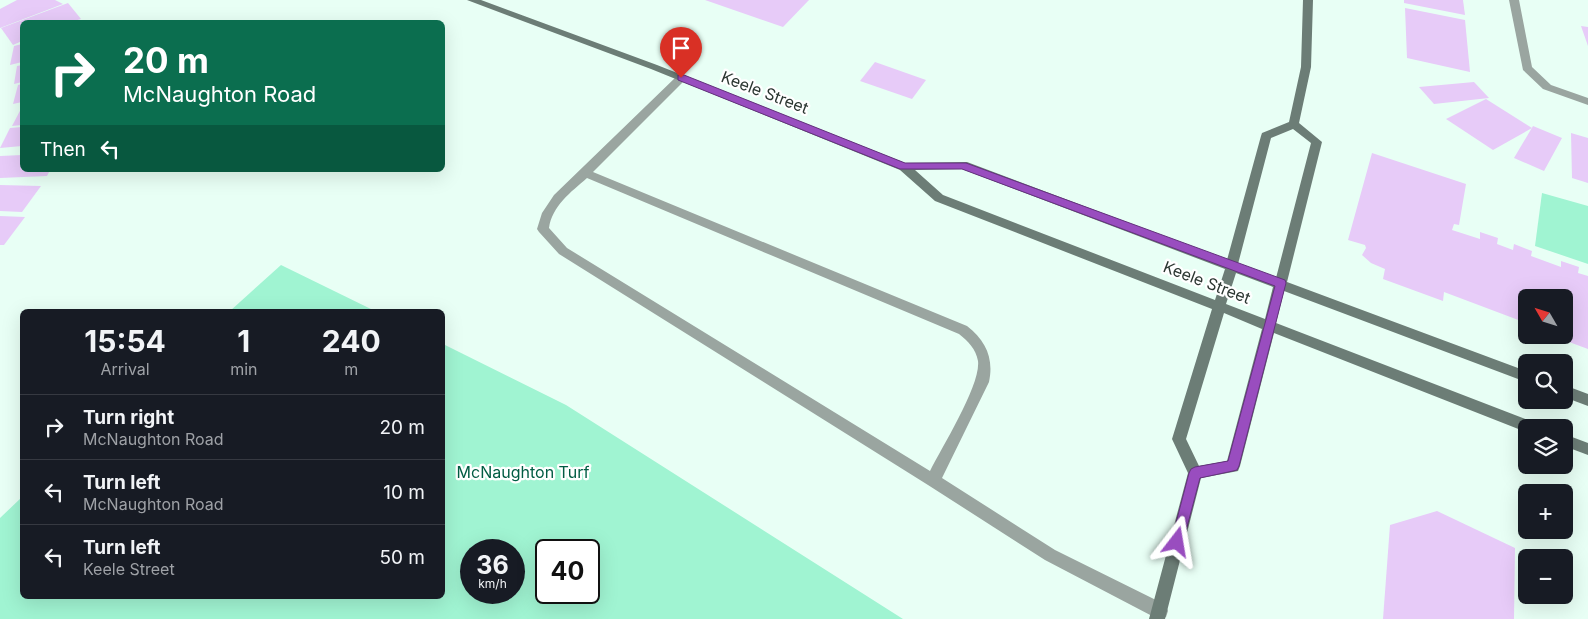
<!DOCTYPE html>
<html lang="en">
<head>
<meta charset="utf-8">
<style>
	body { margin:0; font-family:Inter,sans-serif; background:#20242c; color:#f1f3f6; height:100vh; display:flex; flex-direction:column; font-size:19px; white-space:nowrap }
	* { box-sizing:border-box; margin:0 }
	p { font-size:16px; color:#9ea1a6 }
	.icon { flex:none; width:28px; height:28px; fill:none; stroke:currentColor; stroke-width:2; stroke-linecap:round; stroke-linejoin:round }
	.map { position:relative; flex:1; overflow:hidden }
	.panel { position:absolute; left:20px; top:309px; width:425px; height:290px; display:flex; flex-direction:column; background:#171b24; border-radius:8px; box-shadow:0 5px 20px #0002 }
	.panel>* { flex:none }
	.hud { position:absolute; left:20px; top:20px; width:425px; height:152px; border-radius:8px; box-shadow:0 5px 20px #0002; background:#0b6e4f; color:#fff; overflow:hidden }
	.needle { width:32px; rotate:309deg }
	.tools { position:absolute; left:1518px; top:289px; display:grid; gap:10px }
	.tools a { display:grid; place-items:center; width:55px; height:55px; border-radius:8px; background:#171b24; box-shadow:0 5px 20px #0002; font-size:25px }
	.speed { position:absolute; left:460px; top:539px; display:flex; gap:10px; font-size:25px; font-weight:700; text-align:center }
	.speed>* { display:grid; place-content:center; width:65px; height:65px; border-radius:50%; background:#171b24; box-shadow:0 5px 20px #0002; line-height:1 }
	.speed small { font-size:12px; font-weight:400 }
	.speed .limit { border:2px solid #111; border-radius:8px; background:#fff; color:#111 }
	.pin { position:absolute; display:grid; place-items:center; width:42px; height:42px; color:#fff; margin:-51px -21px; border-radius:50% 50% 50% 0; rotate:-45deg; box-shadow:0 0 5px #0007 }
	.pin .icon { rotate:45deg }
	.me { position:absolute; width:55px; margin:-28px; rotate:14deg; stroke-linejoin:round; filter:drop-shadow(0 0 4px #0008) }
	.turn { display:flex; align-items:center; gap:18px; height:105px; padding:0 20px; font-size:22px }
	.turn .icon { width:65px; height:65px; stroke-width:2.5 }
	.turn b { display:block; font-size:35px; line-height:42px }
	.then { display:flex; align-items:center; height:48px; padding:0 20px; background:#0003; gap:10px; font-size:19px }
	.eta { display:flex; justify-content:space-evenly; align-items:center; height:85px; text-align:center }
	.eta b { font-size:30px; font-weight:700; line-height:35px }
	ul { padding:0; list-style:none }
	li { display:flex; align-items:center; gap:15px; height:65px; padding:0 20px; border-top:1px solid #363941 }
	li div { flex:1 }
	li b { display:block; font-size:19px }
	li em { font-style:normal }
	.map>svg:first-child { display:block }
</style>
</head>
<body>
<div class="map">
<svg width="1588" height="619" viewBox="0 0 1588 619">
	<rect width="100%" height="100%" fill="#e8fff5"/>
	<g fill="#a0f4d2" fill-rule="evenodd">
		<path d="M1542,193L1588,206V264L1535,246Z"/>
		<path d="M281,265L375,311H230Z"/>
		<path d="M443,344L566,405L903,619H0V518L22,497V596H442ZM471,550H514V592H471ZM546,550H589V592H546Z"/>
	</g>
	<g fill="#e7cbf8">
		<path d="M17,0H55L63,4L0,28V9Z"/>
		<path d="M705,0H809L783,27Z"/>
		<path d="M1404,0H1463L1465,15L1404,3Z"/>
		<path d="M68,3L81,19L71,22H22V41L13,45L1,28Z"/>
		<path d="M1405,8L1465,20L1470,72L1407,58Z"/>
		<path d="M1581,26L1588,27V46Z"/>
		<path d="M22,44V62L10,65L14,46Z"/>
		<path d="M875,62L926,80L912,99L860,81Z"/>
		<path d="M22,65V82L14,84L17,66Z"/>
		<path d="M1474,82L1489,98L1434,104L1419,87Z"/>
		<path d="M22,84V102L13,104L18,85Z"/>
		<path d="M1486,99L1532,128L1493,150L1446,119Z"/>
		<path d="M22,107V125L12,126Z"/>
		<path d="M1533,126L1562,138L1544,171L1514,158Z"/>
		<path d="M22,127V146L0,148L10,128Z"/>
		<path d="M1571,133L1588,138V183L1572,178Z"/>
		<path d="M1372,153L1466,184L1459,225L1454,224L1452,230L1480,239V232L1498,238L1497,244L1513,250L1514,244L1532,251L1531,256L1561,267V261L1579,267L1578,273L1588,276V349L1550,335H1564V298H1526V326L1521,325V321L1444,292L1443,301L1383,279L1385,269L1371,263L1362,255L1366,248L1365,245L1348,240Z"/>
		<path d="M22,155V170H50L47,176L0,178V156Z"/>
		<path d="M0,185L41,186L22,212L0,211Z"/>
		<path d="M0,216L25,217L4,245H0Z"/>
		<path d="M1437,511L1515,548L1514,619H1383L1390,525Z"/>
	</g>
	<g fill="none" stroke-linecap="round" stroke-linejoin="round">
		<g fill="#9aa5a0" fill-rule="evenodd">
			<path d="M1509,0H1519L1532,67L1551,85L1588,98V105L1543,89L1523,70Z"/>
			<path d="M681,75L686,78L685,80L593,172L967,326C986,341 994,358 989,382L942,478L1055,550L1166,605L1168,611L1166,617L1160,619L1154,617L1045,560L928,485L559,254L539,232L537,229L542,213L554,195L677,76ZM587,178L959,334C968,341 976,349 978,361C981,385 942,447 930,471L567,248L549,228C552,206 571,192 587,178Z"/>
		</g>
		<g fill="#6c7d76" fill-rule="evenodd">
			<path d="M467,0H481L657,65L905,163L967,162L1227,260L1261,136L1262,133L1289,122L1301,67L1303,0H1313L1311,67L1299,123L1322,142L1287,282L1526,371V382L1284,291L1276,323L1538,424L1540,428H1526V432L1274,333L1240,466L1238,471L1233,472L1201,478L1165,619H1149L1188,473L1172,439L1212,309L935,201L900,170L651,69ZM1293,129L1311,143L1276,278L1238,264L1271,138ZM962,169L1225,269L1215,300L943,195L915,170ZM1236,273L1273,287L1265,319L1226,304ZM1224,313L1262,329L1227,461L1199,466L1186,439Z"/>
			<path d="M1564,385L1588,394V406L1564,397Z"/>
			<path d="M1564,434L1588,443V455L1564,446Z"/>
		</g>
	</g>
	<path fill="#994dbf" stroke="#63327c" d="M678,75H684L905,163H966L1285,280L1286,283L1239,466L1237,470L1233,471L1200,478L1182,546L1177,548L1173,546L1171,542L1189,473L1191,469L1195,467L1228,461L1275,286L962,169H900L678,80Z"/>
	<g text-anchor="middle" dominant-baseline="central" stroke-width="4.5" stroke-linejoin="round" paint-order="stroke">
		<g font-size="16" fill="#2b3631" stroke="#fff">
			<text transform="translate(765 92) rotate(21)">Keele Street</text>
			<text transform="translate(1207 282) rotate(21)">Keele Street</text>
		</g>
		<g font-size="16" fill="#005c43" stroke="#fff">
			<text x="523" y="472">McNaughton Turf</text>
		</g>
	</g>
</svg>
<div class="tools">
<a><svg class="needle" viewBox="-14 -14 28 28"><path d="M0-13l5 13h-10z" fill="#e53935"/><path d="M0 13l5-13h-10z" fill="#9ea1a6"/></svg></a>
<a><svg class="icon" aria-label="search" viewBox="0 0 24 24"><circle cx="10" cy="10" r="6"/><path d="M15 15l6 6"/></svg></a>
<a><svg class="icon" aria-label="layers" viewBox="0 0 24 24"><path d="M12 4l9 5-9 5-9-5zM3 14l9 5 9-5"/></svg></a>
<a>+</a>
<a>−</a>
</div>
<div class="speed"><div>36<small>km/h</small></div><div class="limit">40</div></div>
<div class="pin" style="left:681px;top:78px;background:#d93025"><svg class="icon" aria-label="arrive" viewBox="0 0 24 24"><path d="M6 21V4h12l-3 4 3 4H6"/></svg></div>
<svg class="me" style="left:1177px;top:542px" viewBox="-20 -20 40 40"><path d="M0-17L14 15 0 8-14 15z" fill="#994dbf" stroke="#fff" stroke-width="4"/></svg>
<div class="hud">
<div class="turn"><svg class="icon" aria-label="right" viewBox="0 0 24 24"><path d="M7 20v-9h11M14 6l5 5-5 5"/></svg><div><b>20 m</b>McNaughton Road</div></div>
<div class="then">Then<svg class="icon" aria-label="left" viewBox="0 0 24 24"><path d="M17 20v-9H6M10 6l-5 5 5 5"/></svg></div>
</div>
<section class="panel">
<div class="eta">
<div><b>15:54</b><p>Arrival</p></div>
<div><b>1</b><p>min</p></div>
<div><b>240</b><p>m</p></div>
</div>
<ul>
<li><svg class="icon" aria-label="right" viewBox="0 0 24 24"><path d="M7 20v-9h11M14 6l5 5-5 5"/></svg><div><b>Turn right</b><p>McNaughton Road</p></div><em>20 m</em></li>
<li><svg class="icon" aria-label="left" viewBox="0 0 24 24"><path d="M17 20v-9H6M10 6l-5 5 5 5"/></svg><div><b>Turn left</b><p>McNaughton Road</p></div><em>10 m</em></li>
<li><svg class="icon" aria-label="left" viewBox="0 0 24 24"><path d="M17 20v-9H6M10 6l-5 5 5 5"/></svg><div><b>Turn left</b><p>Keele Street</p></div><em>50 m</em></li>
</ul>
</section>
</div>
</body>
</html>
